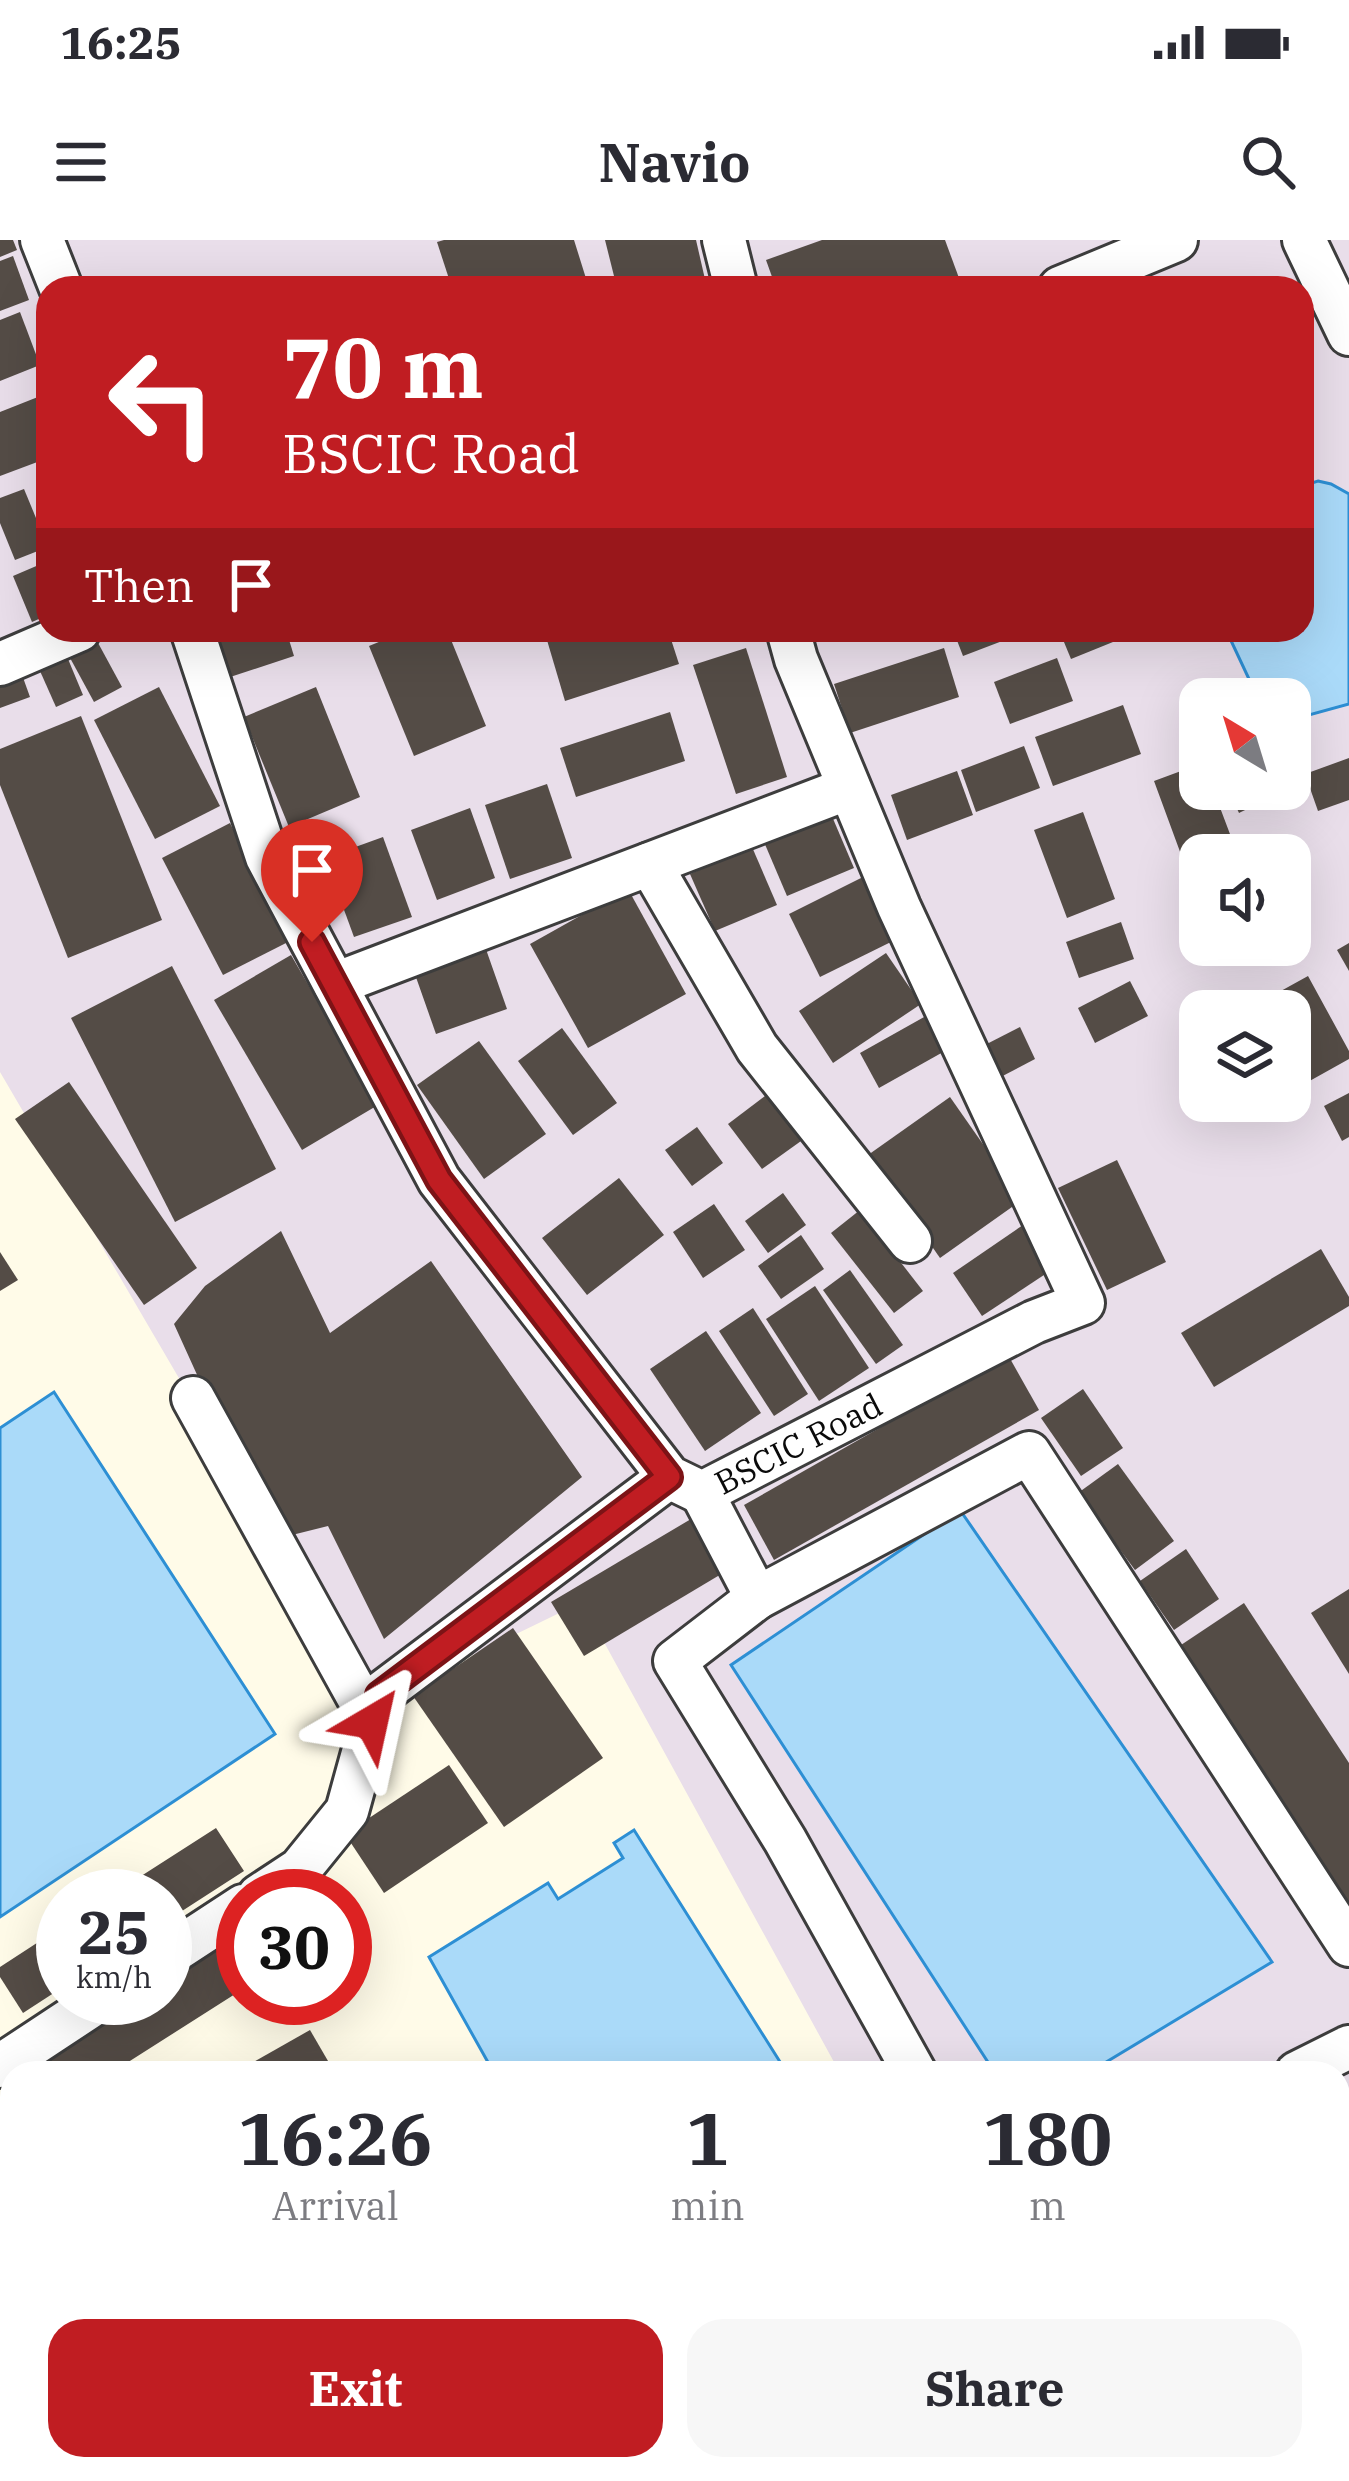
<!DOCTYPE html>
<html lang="en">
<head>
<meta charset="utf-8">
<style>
	body { margin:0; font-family:"IBM Plex Serif",serif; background:#f7f7f7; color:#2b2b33; height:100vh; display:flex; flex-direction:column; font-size:45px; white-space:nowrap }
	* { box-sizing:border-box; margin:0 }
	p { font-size:39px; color:#7c7c81 }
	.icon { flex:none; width:66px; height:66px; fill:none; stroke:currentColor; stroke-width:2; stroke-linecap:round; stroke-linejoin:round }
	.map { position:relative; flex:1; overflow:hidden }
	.panel { position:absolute; left:0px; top:1821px; width:1350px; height:420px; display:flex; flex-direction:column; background:#fff; border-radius:36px 36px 0 0; box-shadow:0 12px 48px #0002 }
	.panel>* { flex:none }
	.hud { position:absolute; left:36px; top:36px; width:1278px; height:366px; border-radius:36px; box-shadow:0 12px 48px #0002; background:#c01d22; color:#fff; overflow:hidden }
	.needle { width:78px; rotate:322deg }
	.buttons { position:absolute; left:1179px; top:438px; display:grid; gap:24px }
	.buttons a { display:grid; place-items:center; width:132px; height:132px; border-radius:24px; background:#fff; box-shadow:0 12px 48px #0002; font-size:60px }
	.speed { position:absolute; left:36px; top:1629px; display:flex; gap:24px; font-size:60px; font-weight:700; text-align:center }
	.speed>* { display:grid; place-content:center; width:156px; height:156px; border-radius:50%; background:#fff; box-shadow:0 12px 48px #0002; line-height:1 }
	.speed small { font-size:30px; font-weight:400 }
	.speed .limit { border:18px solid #d22; background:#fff; color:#111 }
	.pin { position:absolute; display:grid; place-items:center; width:102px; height:102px; color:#fff; margin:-123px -51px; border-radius:50% 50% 50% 0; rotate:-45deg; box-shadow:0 0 12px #0007 }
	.pin .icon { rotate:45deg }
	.me { position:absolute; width:132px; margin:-66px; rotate:36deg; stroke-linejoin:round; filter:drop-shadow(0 0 9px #0008) }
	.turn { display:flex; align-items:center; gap:42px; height:252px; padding:0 48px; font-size:54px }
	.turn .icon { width:156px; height:156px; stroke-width:2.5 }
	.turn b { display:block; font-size:84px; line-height:102px }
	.then { display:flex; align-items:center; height:114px; padding:0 48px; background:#0003; gap:24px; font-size:45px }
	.eta { display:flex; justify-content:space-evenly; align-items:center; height:204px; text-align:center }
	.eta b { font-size:72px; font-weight:700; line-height:84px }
	.button { display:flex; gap:24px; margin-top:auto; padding:24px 48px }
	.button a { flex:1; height:138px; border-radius:36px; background:#c01d22; color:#fff; font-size:48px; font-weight:700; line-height:138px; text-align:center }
	.button a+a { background:#f7f7f7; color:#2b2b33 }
	.status { display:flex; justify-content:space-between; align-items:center; height:84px; padding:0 60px; background:#fff; direction:ltr }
	.status svg { height:33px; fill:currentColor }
	header { display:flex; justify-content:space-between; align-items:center; height:156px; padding:0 48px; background:#fff; font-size:54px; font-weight:700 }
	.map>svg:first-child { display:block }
</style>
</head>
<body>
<div class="status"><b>16:25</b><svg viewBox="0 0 49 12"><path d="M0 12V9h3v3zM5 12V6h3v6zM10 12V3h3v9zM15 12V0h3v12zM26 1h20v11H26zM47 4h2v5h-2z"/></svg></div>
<header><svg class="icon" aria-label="menu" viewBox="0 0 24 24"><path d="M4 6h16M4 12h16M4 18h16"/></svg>Navio<svg class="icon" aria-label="search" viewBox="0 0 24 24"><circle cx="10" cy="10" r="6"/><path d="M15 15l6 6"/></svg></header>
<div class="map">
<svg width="1349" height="2241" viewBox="0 0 1349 2241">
	<rect width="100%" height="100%" fill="#fffbe8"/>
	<path fill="#e9deea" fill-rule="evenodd" d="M0,0H1349V2241H1064L1058,2229H1338V1833H840L582,1362L370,1465L0,832ZM48,48H1302V390H48ZM1200,459H1290V549H1200ZM1200,615H1290V705H1200ZM1200,771H1290V861H1200Z"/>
	<g fill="#aadaf9" stroke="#2d8fd4" stroke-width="3">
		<path d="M1318,241L1331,244L1349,254V464L1309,475L1290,468V459H1268L1256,454L1226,390H1302V246Z"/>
		<path d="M54,1152L275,1494L0,1677V1188Z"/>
		<path d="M960,1270L1272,1722L1088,1833H995L731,1425Z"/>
		<path d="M634,1590L787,1833H494L429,1717L548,1643L558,1659L623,1618L614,1603Z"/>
		<path d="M1349,1955V2218L1338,2198V1961Z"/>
		<path d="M591,2229H974L957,2241H570Z"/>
	</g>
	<g fill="#544c46">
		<path d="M0,0H13L17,10L0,17Z"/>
		<path d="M444,0H574L589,48H452L437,2Z"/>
		<path d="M605,0H696L707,48H617Z"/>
		<path d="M822,0H945L959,38L931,48H776L766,20Z"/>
		<path d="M13,16L29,60L0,71V21Z"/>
		<path d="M20,72L40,125L0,141V80Z"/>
		<path d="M48,153V218L0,236V172Z"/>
		<path d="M24,249L48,307L15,320L0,283V258Z"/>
		<path d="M48,321V375L32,382L13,336Z"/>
		<path d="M204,390H286L294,416L221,440Z"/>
		<path d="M408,390H447L486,486L414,516L369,406Z"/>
		<path d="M544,390H668L679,424L565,461Z"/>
		<path d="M953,390H1031L963,416Z"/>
		<path d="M1059,390H1108L1113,402L1071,419Z"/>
		<path d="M97,401L122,447L94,462L69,416Z"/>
		<path d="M746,408L787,537L736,554L693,425Z"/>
		<path d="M944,408L959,457L850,493L834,444Z"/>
		<path d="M1057,418L1073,461L1010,484L994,442Z"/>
		<path d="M68,419L83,455L56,467L40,431Z"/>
		<path d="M21,432L30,457L0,468V440Z"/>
		<path d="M159,447L220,566L155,599L94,480Z"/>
		<path d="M316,447L360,557L289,587L244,477Z"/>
		<path d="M1123,465L1141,514L1053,546L1035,497Z"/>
		<path d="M670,472L685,521L576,557L560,508Z"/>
		<path d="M81,476L162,680L68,718L0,545V509Z"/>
		<path d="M1024,506L1040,548L976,572L961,530Z"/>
		<path d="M1290,515L1303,542L1290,548Z"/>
		<path d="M1349,518V560L1318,571L1305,534Z"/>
		<path d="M1200,524V549H1213L1236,610L1222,615H1200V623L1186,628L1154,541Z"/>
		<path d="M957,531L973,575L907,600L891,555Z"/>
		<path d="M547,544L572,618L510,639L485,565Z"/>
		<path d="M1228,549H1288L1239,573Z"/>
		<path d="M470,568L495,638L437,660L411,590Z"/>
		<path d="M1083,572L1115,659L1067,678L1034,590Z"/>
		<path d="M831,574L854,628L787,656L764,602Z"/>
		<path d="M230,583L290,701L223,735L162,618Z"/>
		<path d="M383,597L412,677L354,697L325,618Z"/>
		<path d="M752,607L777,665L715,691L690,634Z"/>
		<path d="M865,636L897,699L820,737L789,674Z"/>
		<path d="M628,649L686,754L588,808L530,704Z"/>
		<path d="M1121,682L1134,719L1079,738L1066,702Z"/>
		<path d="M482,698L507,769L436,794L411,723Z"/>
		<path d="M1349,703V731L1337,710Z"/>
		<path d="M886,713L921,764L833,823L799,771Z"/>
		<path d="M291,715L378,865L302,910L214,760Z"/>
		<path d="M172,726L276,929L175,982L71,778Z"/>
		<path d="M1308,736L1349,811V819L1306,843L1290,813V771H1267L1261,762Z"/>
		<path d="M1130,741L1148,776L1095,803L1078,768Z"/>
		<path d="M933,772L952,807L879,848L860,813Z"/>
		<path d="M1200,786V819L1187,793Z"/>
		<path d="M1020,787L1035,819L993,841L977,809Z"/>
		<path d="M562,788L617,863L573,895L518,821Z"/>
		<path d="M479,801L546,894L484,939L417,845Z"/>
		<path d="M69,842L197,1028L144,1065L15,879Z"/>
		<path d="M773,850L808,896L762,929L728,884Z"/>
		<path d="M1349,853V897L1342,901L1324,866Z"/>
		<path d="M950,857L1022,960L940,1018L868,915Z"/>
		<path d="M1220,861H1259L1227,876Z"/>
		<path d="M697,887L723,923L692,946L665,910Z"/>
		<path d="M1117,920L1166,1022L1107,1050L1058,948Z"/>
		<path d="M619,938L664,995L587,1055L542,998Z"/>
		<path d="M783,953L806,985L768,1013L745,981Z"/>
		<path d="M714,964L745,1010L703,1038L673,992Z"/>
		<path d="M860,970L923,1051L894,1073L831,993Z"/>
		<path d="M1023,985L1053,1029L982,1076L953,1033Z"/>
		<path d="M281,991L330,1093L431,1021L582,1237L384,1399L328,1286L272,1300L174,1084L205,1046Z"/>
		<path d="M801,995L824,1029L781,1059L758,1026Z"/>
		<path d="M1321,1009L1349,1057V1066L1214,1147L1181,1093Z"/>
		<path d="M0,1012L18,1040L0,1051Z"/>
		<path d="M850,1030L903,1105L876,1124L823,1050Z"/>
		<path d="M815,1046L869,1128L819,1161L766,1079Z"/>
		<path d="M753,1068L808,1154L774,1176L719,1091Z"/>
		<path d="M706,1091L761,1173L705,1211L650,1129Z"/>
		<path d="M1008,1115L1039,1170L774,1320L744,1265Z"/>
		<path d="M1083,1149L1123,1208L1081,1236L1041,1178Z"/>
		<path d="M1118,1224L1174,1301L1135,1330L1078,1253Z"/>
		<path d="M691,1279L723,1333L584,1416L551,1362Z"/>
		<path d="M1186,1309L1219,1359L1174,1390L1140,1341Z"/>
		<path d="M1349,1349V1434L1311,1373Z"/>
		<path d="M1244,1363L1349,1523V1667L1178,1407Z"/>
		<path d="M513,1388L603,1518L504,1587L413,1456Z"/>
		<path d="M449,1525L488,1583L384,1653L345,1594Z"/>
		<path d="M216,1588L244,1631L165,1682V1656H110Z"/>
		<path d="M63,1686V1747L23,1773L0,1737V1727Z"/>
		<path d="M243,1688V1749L111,1833H37L31,1824L133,1758H165V1738Z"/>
		<path d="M310,1790L335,1833H234Z"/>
		<path d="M12,2102V2162L0,2169V2109Z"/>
		<path d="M108,2229H196L176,2241H87Z"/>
	</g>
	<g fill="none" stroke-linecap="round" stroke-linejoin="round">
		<g stroke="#3d3d3d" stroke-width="48">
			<g id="minor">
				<path d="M42,0L61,48"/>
				<path d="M724,0L736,48"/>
				<path d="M1304,0L1349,94"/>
				<path d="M1060,48L1176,0"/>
				<path d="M192,390L267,617L439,940L669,1237L702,1253L1034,1082L1083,1063L899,667L796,419L788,390"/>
				<path d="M0,424L79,390"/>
				<path d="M650,624L757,808L910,1001"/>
				<path d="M335,744L849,548"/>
				<path d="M193,1158L372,1482"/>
				<path d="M702,1253L757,1358L1029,1213L1349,1705"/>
				<path d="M757,1358L675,1421L785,1600L915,1833"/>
				<path d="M259,1656L300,1629L347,1571L379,1455L669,1237"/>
				<path d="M165,1717L243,1666"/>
				<path d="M0,1826L103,1758"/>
				<path d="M1297,1833L1349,1807"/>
				<path d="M0,2065L12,2059"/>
				<path d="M0,2210L12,2203"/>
				<path d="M1130,2229L1136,2241"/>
				<path d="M262,2241L283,2229"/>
			</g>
		</g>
		<use href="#minor" stroke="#fff" stroke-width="42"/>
	</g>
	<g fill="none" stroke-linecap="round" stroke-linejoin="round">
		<g stroke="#7d1316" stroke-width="30">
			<path id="route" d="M312,702L439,940L669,1237L379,1455L372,1482"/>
		</g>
		<use href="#route" stroke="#c01d22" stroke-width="21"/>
	</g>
	<g text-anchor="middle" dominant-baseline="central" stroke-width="12" stroke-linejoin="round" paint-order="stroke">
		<g font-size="33" fill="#0a0a0a" stroke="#fff">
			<text transform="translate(798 1203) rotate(-27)">BSCIC Road</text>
		</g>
	</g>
</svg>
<div class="buttons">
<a><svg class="needle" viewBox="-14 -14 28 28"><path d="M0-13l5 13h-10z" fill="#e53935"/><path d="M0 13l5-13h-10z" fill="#7c7c81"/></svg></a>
<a><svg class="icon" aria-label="sound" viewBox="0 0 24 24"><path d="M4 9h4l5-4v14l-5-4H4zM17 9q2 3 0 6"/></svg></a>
<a><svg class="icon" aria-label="layers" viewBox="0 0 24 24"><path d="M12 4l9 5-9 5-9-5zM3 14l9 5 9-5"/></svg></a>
</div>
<div class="speed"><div>25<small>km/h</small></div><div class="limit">30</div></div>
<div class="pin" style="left:312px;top:702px;background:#d93025"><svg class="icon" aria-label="arrive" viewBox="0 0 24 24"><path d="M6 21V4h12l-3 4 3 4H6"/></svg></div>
<svg class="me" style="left:372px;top:1482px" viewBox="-20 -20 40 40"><path d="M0-17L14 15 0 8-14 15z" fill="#c01d22" stroke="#fff" stroke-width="4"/></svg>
<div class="hud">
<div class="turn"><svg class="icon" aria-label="left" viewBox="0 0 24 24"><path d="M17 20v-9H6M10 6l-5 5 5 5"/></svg><div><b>70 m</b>BSCIC Road</div></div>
<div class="then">Then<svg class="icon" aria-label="arrive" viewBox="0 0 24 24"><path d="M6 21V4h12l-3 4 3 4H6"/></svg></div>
</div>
<section class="panel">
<div class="eta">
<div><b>16:26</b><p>Arrival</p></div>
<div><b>1</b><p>min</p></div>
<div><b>180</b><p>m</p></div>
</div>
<div class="button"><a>Exit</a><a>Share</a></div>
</section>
</div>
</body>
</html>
